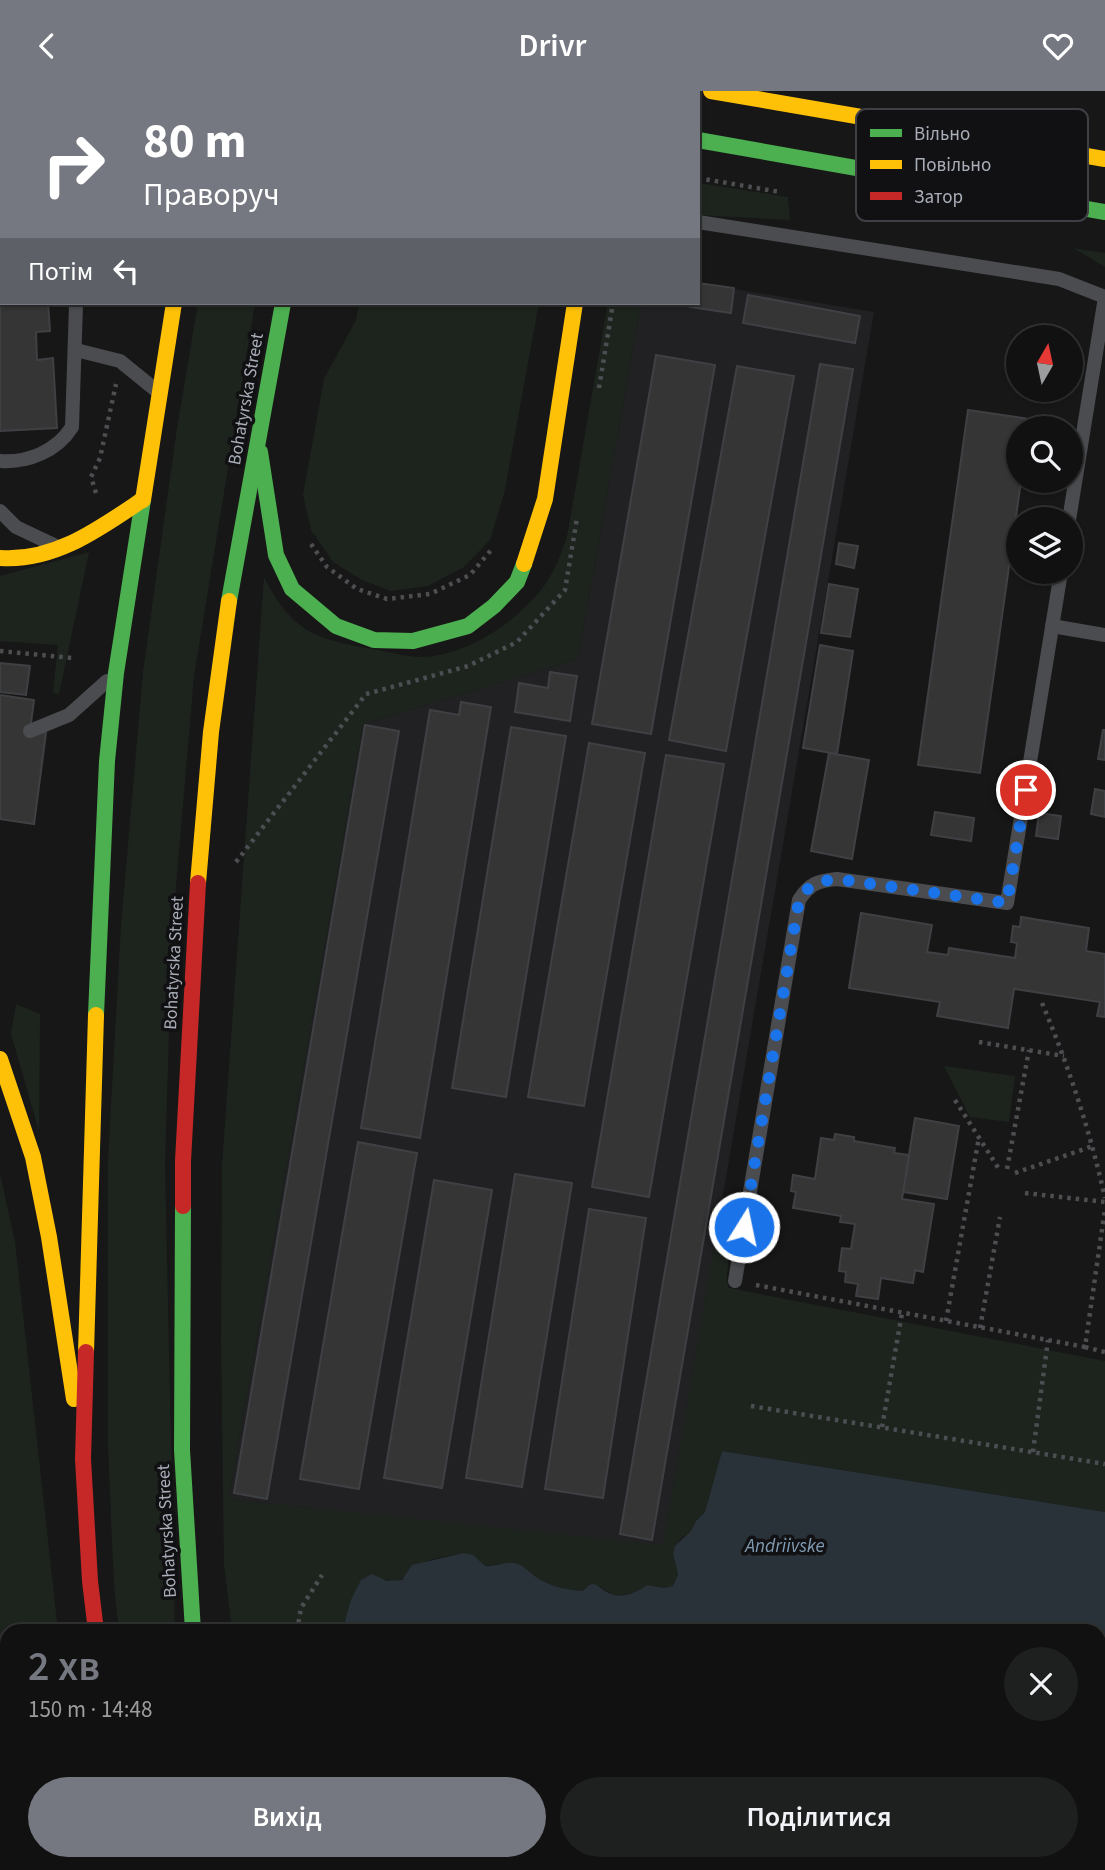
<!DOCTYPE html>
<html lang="uk">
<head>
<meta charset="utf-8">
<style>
	body { margin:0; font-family:"Source Sans 3",sans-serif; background:#1e1f1f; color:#f1f3f6; height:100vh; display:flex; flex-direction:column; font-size:26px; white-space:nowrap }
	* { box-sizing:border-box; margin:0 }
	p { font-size:23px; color:#9c9d9f }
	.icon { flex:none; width:38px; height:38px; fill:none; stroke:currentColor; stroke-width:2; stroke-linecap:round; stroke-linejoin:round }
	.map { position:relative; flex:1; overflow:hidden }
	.details { position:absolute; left:0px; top:1533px; width:1106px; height:247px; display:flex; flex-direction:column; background:#111; border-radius:21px 21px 0 0; box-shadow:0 2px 5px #0004,0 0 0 2px #303131 }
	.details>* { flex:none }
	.hud { position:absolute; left:0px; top:0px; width:700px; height:214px; box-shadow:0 2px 5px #0004,0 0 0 2px #303131; background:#757880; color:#fff; overflow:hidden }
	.needle { width:46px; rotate:9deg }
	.fabs { position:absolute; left:1006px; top:234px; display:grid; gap:14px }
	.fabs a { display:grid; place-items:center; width:77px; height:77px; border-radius:50%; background:#111; box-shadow:0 2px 5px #0004,0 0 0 2px #303131; font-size:35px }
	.pin { position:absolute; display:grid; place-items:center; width:60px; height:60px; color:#fff; margin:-30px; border:4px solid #fff; border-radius:50%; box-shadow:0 2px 7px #0007 }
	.me { position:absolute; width:77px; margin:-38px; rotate:10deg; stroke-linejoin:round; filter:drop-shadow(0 0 5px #0008) }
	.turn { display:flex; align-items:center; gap:24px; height:147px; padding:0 28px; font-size:32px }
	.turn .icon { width:91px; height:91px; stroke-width:2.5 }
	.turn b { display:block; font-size:49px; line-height:60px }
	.then { display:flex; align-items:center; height:66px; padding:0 28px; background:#0003; gap:14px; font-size:26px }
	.round { display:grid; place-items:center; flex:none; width:74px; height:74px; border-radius:37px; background:#1e1f1f }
	.summary { display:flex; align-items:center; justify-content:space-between; height:119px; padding:0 28px }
	h1 { font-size:42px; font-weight:600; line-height:52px; color:#757880 }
	.primary-button { display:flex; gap:14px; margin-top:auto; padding:14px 28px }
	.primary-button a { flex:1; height:80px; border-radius:42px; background:#757880; color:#fff; font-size:28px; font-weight:600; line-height:80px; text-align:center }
	.primary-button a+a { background:#1e1f1f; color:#f1f3f6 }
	header { display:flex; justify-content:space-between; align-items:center; height:91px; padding:0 28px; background:#757880; color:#fff; font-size:32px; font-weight:600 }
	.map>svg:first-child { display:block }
</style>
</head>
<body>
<header><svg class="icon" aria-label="back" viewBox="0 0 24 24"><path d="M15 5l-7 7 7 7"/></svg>Drivr<svg class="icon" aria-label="heart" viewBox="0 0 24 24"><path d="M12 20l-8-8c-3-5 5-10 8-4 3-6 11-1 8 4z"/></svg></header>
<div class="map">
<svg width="1105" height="1779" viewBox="0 0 1105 1779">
	<rect width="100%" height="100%" fill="#171717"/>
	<path fill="#212123" d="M698,192L874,221L663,1455L229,1408L363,633L578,568L641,212H698Z"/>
	<g fill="#1d241e">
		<path d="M698,92L788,106L790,129L698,124Z"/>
		<path d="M1073,157L1105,162V176Z"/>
		<path d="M198,212H255L194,585L172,842L165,1073L175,1540H119L114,1494L108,1356V1069L121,835L143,581L177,337Z"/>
		<path d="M359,212H539L504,403L490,449L464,476L428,495L391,500L362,489L333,471L311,439L303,404L324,288L356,229Z"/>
		<path d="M608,212H641L578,568L363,633L229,1408L663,1454L714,1156L728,1162C730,1174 724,1186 729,1197L1105,1270V1421L722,1360L705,1421L696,1430L691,1440L680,1449L673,1463L678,1483L673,1495L664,1497L647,1494C633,1505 613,1509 600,1495L583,1500H570L557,1497L507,1472L485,1475L463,1462C452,1465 436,1466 425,1471C400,1484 406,1499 372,1484L344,1531L342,1540H232L224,1473L221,1247L222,1074L264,486C291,540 316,549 374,558C389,561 407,566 422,566C468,564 517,531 544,495C555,480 561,463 567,446Z"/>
		<path d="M89,461L59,603L53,602L58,554L0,550V485Z"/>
		<path d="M16,913L40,923L39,1040L11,943Z"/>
		<path d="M944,975L1015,985L1009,1031L970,1026Z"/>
		<path d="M0,1083L15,1151L58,1540H7V1773H80L81,1779H0Z"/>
		<path d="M143,1773H195L196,1779H143Z"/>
		<path d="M255,1773H328L329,1779H256Z"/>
	</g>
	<path fill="#2a3239" d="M722,1360L1105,1421V1779H329L328,1773H1099V1540H342L351,1509L361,1489L372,1483L387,1490L402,1489L412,1474L463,1462L473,1464L485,1475C496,1476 507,1469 518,1473C524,1475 530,1482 536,1486C551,1496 566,1499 583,1500L589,1494L594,1493C600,1495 603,1500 609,1502C622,1508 636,1502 647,1494L664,1497L673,1495L678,1483L673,1463L675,1455L691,1440L696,1430L705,1421Z"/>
	<g fill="#353536" stroke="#3f4043" stroke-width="2">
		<path d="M0,87H2V212H48L50,240L36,241L37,269L53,267L57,337L0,340Z"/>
		<path d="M698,192L734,197L731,222L690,216L691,212H698Z"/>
		<path d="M748,204L860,225L855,252L743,232Z"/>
		<path d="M656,264L715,274L651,643L592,633Z"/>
		<path d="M820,273L853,278L652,1449L620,1443Z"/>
		<path d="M737,275L794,285L726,660L669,649Z"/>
		<path d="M968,319L1030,328L1029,338H1018V390H1021L980,682L918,674Z"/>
		<path d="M839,452L858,455L854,477L836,473Z"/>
		<path d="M829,493L858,498L850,546L821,542Z"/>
		<path d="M820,554L853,560L837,663L803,657Z"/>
		<path d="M0,572L30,575L26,604L0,601Z"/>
		<path d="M550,581L577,585L570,630L515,621L519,592L548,597Z"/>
		<path d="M0,604L34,609L30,640L46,642L34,733L0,728Z"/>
		<path d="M461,611L491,616L420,1047L361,1037L430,619L459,624Z"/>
		<path d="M365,634L399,640L267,1408L234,1402Z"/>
		<path d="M511,636L566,645L506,1006L452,997Z"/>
		<path d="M1103,639H1105V669L1098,668Z"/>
		<path d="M589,652L645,662L584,1015L528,1006Z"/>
		<path d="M829,662L869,669L852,768L811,760Z"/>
		<path d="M666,664L724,673L649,1106L592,1096Z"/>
		<path d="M1095,698L1105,700V726L1091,723Z"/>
		<path d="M935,721L974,727L971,750L931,744Z"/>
		<path d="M1039,722L1061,725L1058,748L1036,745Z"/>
		<path d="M861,822L932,834L927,861L948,864L949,857L1015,867L1017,852L1011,851L1013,835L1020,836L1021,826L1089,837L1086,860L1105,863V926L1097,925L1100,911L1014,898L1008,937L937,925L940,911L849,897Z"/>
		<path d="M915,1027L959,1035L947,1108L903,1101Z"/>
		<path d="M835,1043L854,1046V1050L895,1057L894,1062L909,1064L902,1108L934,1113L923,1181L915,1179L913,1192L881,1187L878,1208L856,1205L858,1193L845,1191L846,1181L839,1180L842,1157L851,1158L855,1133L840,1131L841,1125L793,1117L796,1101L791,1100L793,1084L815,1088L821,1047L834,1049Z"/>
		<path d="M358,1051L417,1062L359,1398L300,1388Z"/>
		<path d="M515,1083L572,1092L522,1396L466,1387Z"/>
		<path d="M434,1089L492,1099L442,1397L384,1387Z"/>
		<path d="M589,1118L646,1127L603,1407L545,1398Z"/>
	</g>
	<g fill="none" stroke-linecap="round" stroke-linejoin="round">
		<g stroke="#4d4e52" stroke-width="4.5" stroke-dasharray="3.5 5" stroke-linecap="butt">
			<path d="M698,87L780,101"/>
			<path d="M599,297L613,212"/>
			<path d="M96,402L91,386L100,367L116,293"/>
			<path d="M311,453L327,476L357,498L387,508L430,503L470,484L492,458"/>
			<path d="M0,560L72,567"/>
			<path d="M236,771L366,603L468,575L517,551L565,499L577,427"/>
			<path d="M1042,912C1069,976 1090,1040 1105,1107"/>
			<path d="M979,951L1064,965"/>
			<path d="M955,1009L999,1078"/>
			<path d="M1007,1078L1029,959"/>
			<path d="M1015,1082L1093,1055"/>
			<path d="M1025,1102L1105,1111"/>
			<path d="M756,1194L1085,1256L1105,1118"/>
			<path d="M946,1230L979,1046"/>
			<path d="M980,1237L1000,1126"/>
			<path d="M1085,1256L1105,1261"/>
			<path d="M751,1315L1105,1373"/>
			<path d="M882,1336L902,1222"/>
			<path d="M1033,1361L1048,1249"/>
			<path d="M297,1540L301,1517L322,1484"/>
			<path d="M299,1773V1779"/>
		</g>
		<g stroke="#4b4c50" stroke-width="14">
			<path d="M35,0L36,2"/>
			<path d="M0,76H2"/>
			<path d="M698,131L1059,188L1105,206"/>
			<path d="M76,259L120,270L157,300"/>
			<path d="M0,370C28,372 57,360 72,336L76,214"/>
			<path d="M0,420L16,436L54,454"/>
			<path d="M1069,429L1105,206"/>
			<path d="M1052,535L1105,544"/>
			<path d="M30,640L69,624L107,590"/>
			<path d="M735,1190L799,809C810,792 818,790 837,788L1007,812L1061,481"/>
		</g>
		<g stroke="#4caf50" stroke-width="16">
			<path d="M321,2L322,0"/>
			<path d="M698,49L1105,121"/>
			<path d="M260,361L276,464L292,498L336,535L374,549L413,550L468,535L494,515L517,491L524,473"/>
			<path d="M229,510L283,212"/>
			<path d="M96,924L107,670L116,582L143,409"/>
			<path d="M183,1115L182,1359L193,1540"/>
			<path d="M124,1773L125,1779"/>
		</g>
		<g stroke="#ffc107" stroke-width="16">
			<path d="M419,0L429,2"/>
			<path d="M711,0L1105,68"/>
			<path d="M143,409L174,212"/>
			<path d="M0,467C54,471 99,438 142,409"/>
			<path d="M524,473L545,408L575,212"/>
			<path d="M198,792L211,641L229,510"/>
			<path d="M0,968L33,1066L49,1146L74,1308"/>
			<path d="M86,1261L96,924"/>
			<path d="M215,1773V1779"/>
		</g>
		<g stroke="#c62828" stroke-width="16">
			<path d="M211,0V2"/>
			<path d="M183,1115V1070L198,792"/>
			<path d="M86,1261L83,1368L90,1490L96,1540"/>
		</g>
	</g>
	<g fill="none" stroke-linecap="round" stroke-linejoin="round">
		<path stroke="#1a73e8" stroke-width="12" stroke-dasharray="0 21.6" d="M744,1136L799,809C809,793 819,790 837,788L1007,812L1026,699"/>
	</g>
	<g text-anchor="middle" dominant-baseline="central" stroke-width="7" stroke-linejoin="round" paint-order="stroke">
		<g font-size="18" fill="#a8adb8" stroke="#111113">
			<text transform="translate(246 308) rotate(-80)">Bohatyrska Street</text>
			<text transform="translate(174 872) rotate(-87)">Bohatyrska Street</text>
			<text transform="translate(167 1440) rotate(-93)">Bohatyrska Street</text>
		</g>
		<g font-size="19" font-style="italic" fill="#7f9bb3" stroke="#111113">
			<text x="785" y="1455">Andriivske</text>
		</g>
	</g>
	<rect x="856" y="18" width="232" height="112" rx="10" fill="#111113" stroke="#3e4045" stroke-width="2"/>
	<rect x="870" y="38" width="32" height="8" fill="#4caf50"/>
	<rect x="870" y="69" width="32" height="9" fill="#ffc107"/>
	<rect x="870" y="101" width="32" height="8" fill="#c62828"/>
	<g font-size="19" fill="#a8adb8">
		<text x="914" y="49">Вільно</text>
		<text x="914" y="80">Повільно</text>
		<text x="914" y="112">Затор</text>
	</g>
</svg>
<div class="fabs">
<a><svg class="needle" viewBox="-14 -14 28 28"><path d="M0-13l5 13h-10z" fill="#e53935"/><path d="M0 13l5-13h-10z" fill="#9c9d9f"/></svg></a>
<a><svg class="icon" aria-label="search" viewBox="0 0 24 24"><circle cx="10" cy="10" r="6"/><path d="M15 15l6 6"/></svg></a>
<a><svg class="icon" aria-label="layers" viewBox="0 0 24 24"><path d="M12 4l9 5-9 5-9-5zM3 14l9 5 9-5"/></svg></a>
</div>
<div class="pin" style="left:1026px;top:699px;background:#d93025"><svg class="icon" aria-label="arrive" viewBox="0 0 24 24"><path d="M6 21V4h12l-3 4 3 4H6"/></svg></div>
<svg class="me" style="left:744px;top:1136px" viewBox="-20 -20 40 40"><circle r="17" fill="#1a73e8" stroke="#fff" stroke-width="3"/><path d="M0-11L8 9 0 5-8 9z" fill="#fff"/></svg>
<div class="hud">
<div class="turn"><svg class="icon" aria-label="right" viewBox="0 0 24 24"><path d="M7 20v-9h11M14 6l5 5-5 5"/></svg><div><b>80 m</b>Праворуч</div></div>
<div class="then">Потім<svg class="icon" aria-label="left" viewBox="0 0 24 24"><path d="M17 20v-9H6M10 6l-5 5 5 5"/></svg></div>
</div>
<section class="details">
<div class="summary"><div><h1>2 хв</h1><p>150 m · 14:48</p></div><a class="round"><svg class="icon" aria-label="close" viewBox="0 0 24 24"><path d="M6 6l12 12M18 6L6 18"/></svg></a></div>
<div class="primary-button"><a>Вихід</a><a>Поділитися</a></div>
</section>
</div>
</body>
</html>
